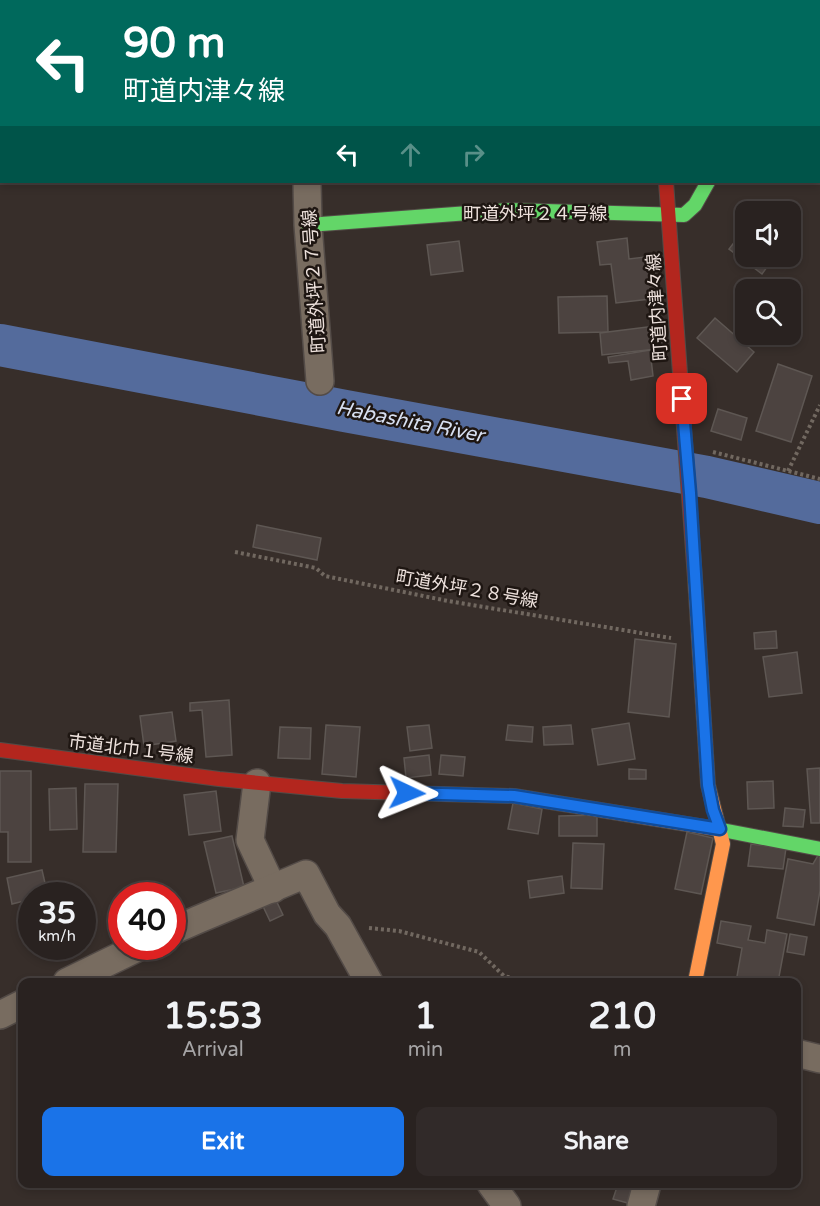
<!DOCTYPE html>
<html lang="en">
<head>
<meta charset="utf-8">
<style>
	body { margin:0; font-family:"Varela Round","Noto Sans JP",sans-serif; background:#312a29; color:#f1f3f6; height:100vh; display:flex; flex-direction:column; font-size:22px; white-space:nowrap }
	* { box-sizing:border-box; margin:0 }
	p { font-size:20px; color:#a5a4a5 }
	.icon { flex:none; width:33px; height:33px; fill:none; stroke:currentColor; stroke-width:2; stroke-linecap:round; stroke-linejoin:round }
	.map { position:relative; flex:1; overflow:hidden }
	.drawer { position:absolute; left:18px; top:978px; width:783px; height:210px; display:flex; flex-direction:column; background:#292220; border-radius:12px; box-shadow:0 3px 9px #0003,0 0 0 2px #453f3e }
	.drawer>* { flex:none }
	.banner { position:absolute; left:0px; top:0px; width:820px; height:183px; box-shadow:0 3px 9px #0003,0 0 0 2px #453f3e; background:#00695c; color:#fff; overflow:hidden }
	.fabs { position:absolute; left:735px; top:201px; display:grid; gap:12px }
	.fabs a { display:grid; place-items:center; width:66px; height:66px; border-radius:12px; background:#292220; box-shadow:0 3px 9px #0003,0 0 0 2px #453f3e; font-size:30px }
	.speed { position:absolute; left:18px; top:882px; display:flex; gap:12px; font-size:30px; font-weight:700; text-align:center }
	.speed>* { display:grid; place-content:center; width:78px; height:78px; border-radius:50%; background:#292220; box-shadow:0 3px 9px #0003,0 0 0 2px #453f3e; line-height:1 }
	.speed small { font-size:15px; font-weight:400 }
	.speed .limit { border:9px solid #d22; background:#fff; color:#111 }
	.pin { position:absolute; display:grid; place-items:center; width:51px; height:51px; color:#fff; margin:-26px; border-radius:12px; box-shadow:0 3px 9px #0006 }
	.me { position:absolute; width:66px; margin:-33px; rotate:92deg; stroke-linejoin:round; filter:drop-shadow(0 0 4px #0008) }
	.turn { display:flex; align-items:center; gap:21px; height:126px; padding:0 24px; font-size:27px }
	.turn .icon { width:78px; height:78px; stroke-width:2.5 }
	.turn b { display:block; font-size:42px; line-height:51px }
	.lanes { display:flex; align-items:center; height:57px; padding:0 24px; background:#0003; justify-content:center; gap:30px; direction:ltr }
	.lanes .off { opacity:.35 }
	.eta { display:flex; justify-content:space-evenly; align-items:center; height:102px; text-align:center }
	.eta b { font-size:36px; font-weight:800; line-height:42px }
	.action { display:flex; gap:12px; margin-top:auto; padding:12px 24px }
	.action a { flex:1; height:69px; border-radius:12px; background:#1a73e8; color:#fff; font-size:24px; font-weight:800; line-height:69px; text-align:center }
	.action a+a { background:#312a29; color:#f1f3f6 }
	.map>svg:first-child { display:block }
</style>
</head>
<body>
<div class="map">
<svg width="820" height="1206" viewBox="0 0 820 1206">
	<rect width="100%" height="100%" fill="#372e2a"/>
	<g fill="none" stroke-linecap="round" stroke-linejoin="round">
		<path stroke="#546b9c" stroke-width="42" d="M0,345L345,411L707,477L820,503"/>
	</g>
	<g fill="#4c4340" stroke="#5e5753" stroke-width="1.5">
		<path d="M692,0H778L777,2H692Z"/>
		<path d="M746,227V256H775L762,274L729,249Z"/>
		<path d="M627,238L629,259L653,256L659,298L616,303L611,264L600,265L597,242Z"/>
		<path d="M459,241L463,271L431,275L427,245Z"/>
		<path d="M607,296L608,332L559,333L558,297Z"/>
		<path d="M715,318L754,352L737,372L697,338Z"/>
		<path d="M663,325L666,348L602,355L600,333Z"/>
		<path d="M650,350L653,376L631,380L628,361L609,363L608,357Z"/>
		<path d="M778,364L812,376L791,442L756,431Z"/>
		<path d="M718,409L747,418L741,440L711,431Z"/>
		<path d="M257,525L321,538L317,560L253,547Z"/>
		<path d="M776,631L777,648L755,649L754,633Z"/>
		<path d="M635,639L676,644L669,717L628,712Z"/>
		<path d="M797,652L802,693L769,697L763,657Z"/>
		<path d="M229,700L232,755L206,757L202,710L190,711V703Z"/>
		<path d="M172,712L176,741L144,746L140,716Z"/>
		<path d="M629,723L635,759L598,765L592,729Z"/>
		<path d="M326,725L360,727L356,777L322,774Z"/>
		<path d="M429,725L432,748L410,751L407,727Z"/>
		<path d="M508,725L533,727L532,742L506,740Z"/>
		<path d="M571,725L573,744L544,745L543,727Z"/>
		<path d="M280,727L311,728L310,759L278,758Z"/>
		<path d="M429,755L431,775L406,778L404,758Z"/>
		<path d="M441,755L465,757L463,776L439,774Z"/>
		<path d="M820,768V823H811L807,769Z"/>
		<path d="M629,769L646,770V779H629Z"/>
		<path d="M0,771H31V862H8V832H0Z"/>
		<path d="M773,781L774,808L748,809L747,782Z"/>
		<path d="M85,784H118L116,852H83Z"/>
		<path d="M76,788L77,829L50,830L49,789Z"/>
		<path d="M216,791L221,831L189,835L184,795Z"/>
		<path d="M513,803L542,809L538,834L508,829Z"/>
		<path d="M785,808L805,810L803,827L783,826Z"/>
		<path d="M597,815V836H559V816Z"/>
		<path d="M687,832L713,838L701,894L675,889Z"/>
		<path d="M232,836L244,887L216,893L204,842Z"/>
		<path d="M573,843L604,844L602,889L571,888Z"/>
		<path d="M751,844L786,848L783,869L748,866Z"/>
		<path d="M820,852V891L814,925L777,918L788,859L813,864Z"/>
		<path d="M42,870L48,896H32V899L12,904L7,878Z"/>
		<path d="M562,876L564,893L530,898L528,881Z"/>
		<path d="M274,896L283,915L270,921L261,902Z"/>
		<path d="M721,921L751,926L748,940L765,943L767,930L787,934L778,982H736L742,948L717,943Z"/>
		<path d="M790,934L807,937L804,955L787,952Z"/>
		<path d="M618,1184H640L635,1205L613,1199Z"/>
	</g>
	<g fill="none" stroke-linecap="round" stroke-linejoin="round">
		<g stroke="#534b47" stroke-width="30">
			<g id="street">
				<path d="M293,0V2"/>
				<path d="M797,2L798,0"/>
				<path d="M307,182L308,225L320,381"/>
				<path d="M257,783L250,840L273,889"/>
				<path d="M172,931L197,920L306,874L327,914L338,926L369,982"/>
				<path d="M67,982L141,946"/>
				<path d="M0,1015L22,1004"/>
				<path d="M796,1053L820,1059"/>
				<path d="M491,1184L507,1206"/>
				<path d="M641,1206L647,1184"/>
			</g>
		</g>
		<g stroke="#534b47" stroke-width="16">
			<g id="fast">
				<path d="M308,225L509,210L684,215L695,205L708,182"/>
				<path d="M717,829L820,849"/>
			</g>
		</g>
		<g stroke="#534b47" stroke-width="16">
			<g id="slow">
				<path d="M406,793L514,796L717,829"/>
				<path d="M695,982L723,844L708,785L695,578"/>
			</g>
		</g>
		<g stroke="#534b47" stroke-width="16">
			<g id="jam">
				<path d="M653,0V2"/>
				<path d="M666,182L695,578"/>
				<path d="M0,750L219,779L342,791L406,793"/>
			</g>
		</g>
		<g stroke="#716860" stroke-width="4" stroke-dasharray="3 3" stroke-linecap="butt">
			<path d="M713,452L820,479"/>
			<path d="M788,471L820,405"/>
			<path d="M235,552L316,568L325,576L448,601L671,638"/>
			<path d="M369,928L399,931L479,952L504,976L529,982"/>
		</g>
		<use href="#street" stroke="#786c60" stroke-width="27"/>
		<use href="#fast" stroke="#63d668" stroke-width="14"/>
		<use href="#slow" stroke="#ff974d" stroke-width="14"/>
		<use href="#jam" stroke="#b3261e" stroke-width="14"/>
	</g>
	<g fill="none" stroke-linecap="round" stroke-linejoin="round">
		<g stroke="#114b97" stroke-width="15">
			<path id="route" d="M407,793L514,796L720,829L713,810L708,785L690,493L682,399"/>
		</g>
		<use href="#route" stroke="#1a73e8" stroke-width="10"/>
	</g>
	<g text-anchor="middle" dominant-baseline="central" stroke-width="5" stroke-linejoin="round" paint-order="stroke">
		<g font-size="18" fill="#ede1dc" stroke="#1e1612">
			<text x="535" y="214">町道外坪２４号線</text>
			<text transform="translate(314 281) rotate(-94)">町道外坪２７号線</text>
			<text transform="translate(657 307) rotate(-94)">町道内津々線</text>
			<text transform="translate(467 589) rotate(10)">町道外坪２８号線</text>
			<text transform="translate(131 749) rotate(7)">市道北巾１号線</text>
		</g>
		<g font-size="20" font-style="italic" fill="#d7dff0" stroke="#1e1612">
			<text transform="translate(410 422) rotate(11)">Habashita River</text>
		</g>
	</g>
</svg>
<div class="fabs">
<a><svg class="icon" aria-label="sound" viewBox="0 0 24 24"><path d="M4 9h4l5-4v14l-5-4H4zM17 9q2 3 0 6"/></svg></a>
<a><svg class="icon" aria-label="search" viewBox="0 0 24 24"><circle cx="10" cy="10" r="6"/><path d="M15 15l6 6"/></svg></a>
</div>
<div class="speed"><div>35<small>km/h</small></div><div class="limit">40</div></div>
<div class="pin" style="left:682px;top:399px;background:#d93025"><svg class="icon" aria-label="arrive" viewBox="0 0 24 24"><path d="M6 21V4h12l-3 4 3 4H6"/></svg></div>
<svg class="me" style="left:407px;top:793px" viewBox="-20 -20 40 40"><path d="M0-17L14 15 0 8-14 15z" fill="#1a73e8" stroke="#fff" stroke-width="4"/></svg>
<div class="banner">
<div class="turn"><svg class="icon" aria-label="left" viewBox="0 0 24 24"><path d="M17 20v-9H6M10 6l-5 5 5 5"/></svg><div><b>90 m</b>町道内津々線</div></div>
<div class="lanes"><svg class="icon" aria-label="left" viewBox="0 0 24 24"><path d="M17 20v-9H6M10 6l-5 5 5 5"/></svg><svg class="icon off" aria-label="ahead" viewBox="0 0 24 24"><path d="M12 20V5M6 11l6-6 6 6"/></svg><svg class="icon off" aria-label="right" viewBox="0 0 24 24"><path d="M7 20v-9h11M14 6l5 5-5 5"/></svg></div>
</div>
<section class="drawer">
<div class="eta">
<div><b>15:53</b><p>Arrival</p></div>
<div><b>1</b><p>min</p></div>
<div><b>210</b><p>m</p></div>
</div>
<div class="action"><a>Exit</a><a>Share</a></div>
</section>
</div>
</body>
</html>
